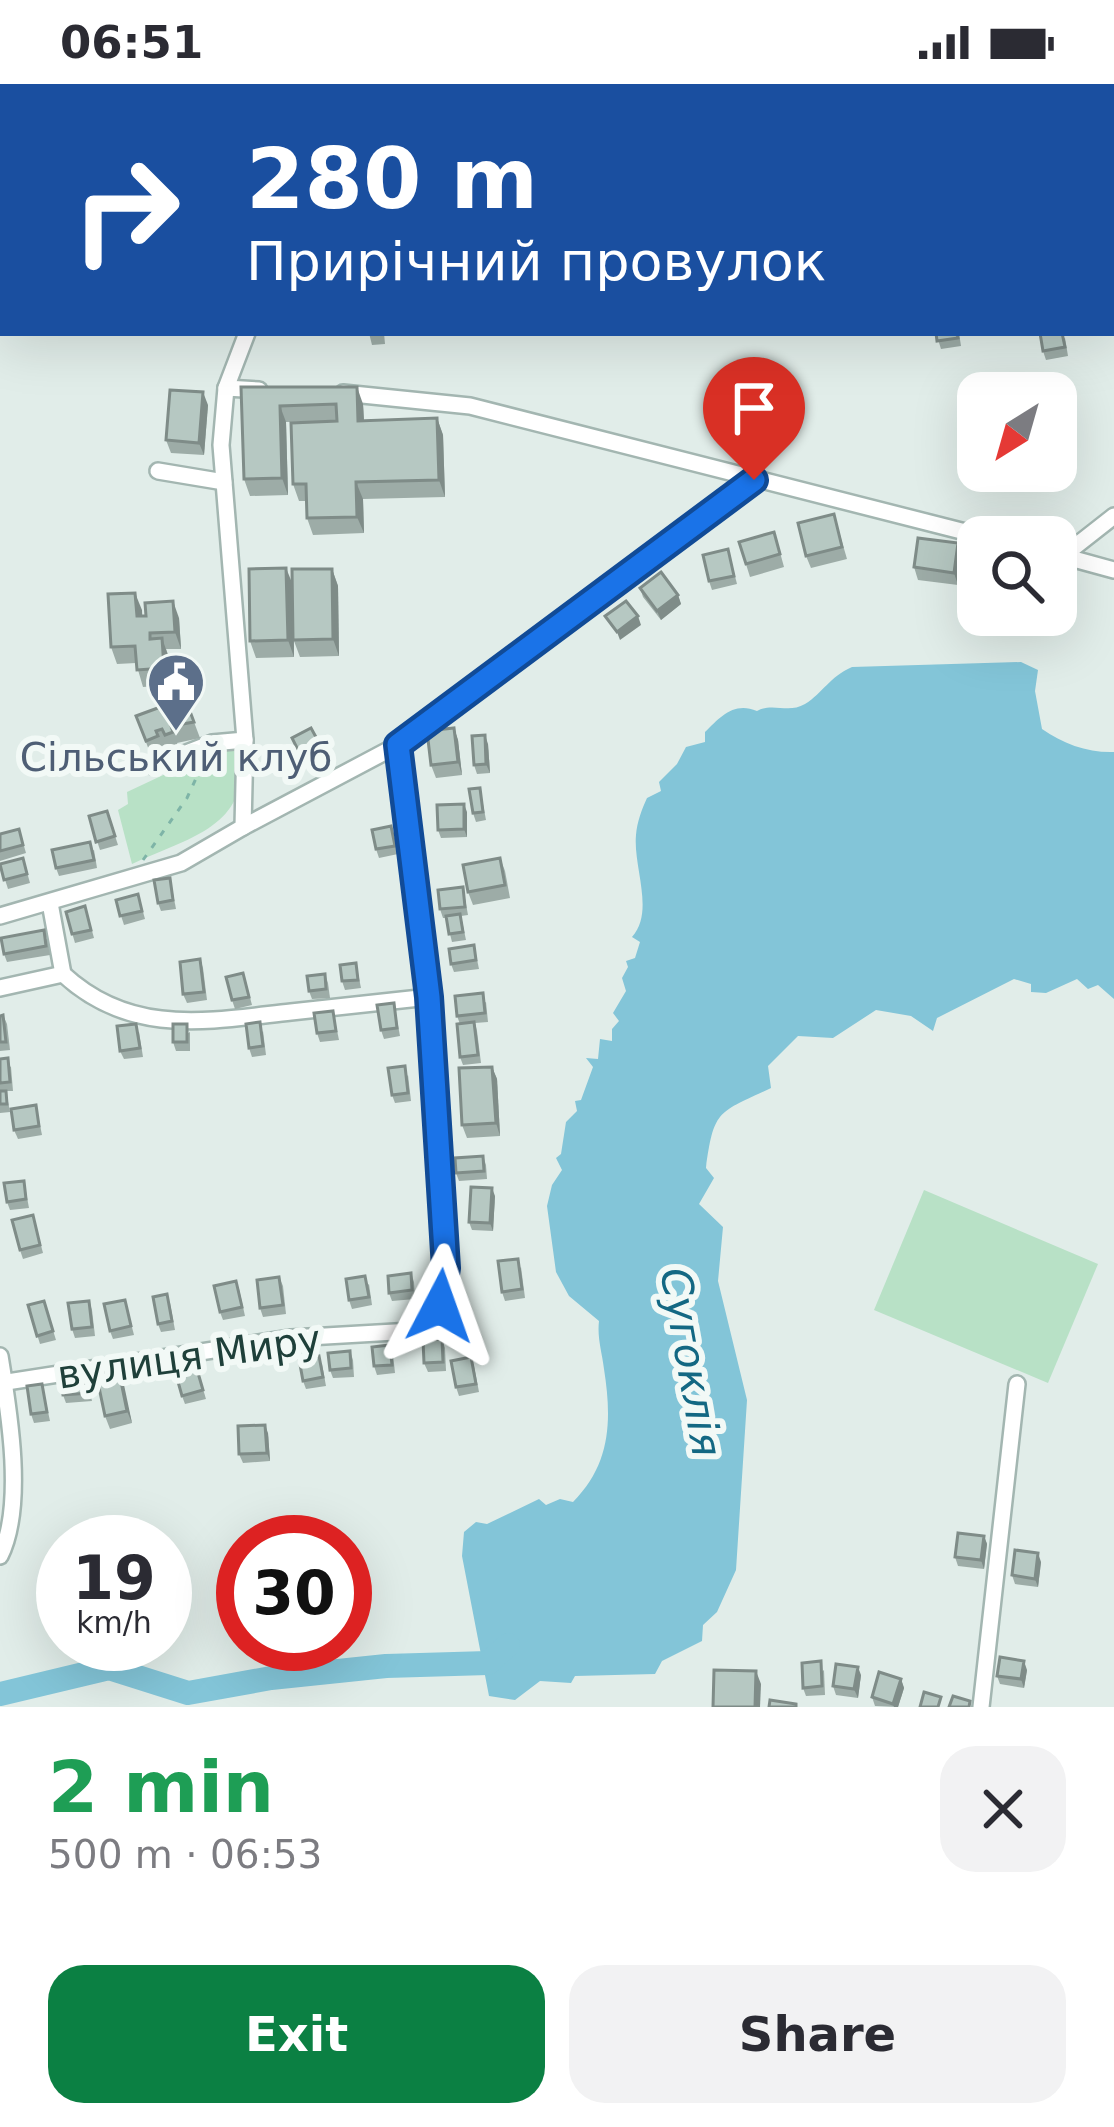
<!DOCTYPE html>
<html lang="en">
<head>
<meta charset="utf-8">
<style>
	body { margin:0; font-family:"DejaVu Sans",sans-serif; background:#f2f2f3; color:#2b2b33; height:100vh; display:flex; flex-direction:column; font-size:45px; white-space:nowrap }
	* { box-sizing:border-box; margin:0 }
	p { font-size:39px; color:#7c7c81 }
	.icon { flex:none; width:66px; height:66px; fill:none; stroke:currentColor; stroke-width:2; stroke-linecap:round; stroke-linejoin:round }
	.map { position:relative; height:1623px; overflow:hidden }
	.sheet { display:flex; flex-direction:column; background:#fff; flex:1 }
	.sheet>* { flex:none }
	.hud { position:absolute; left:0px; top:0px; width:1116px; height:252px; box-shadow:0 12px 48px #0002; background:#1a4fa0; color:#fff; overflow:hidden }
	.needle { width:78px; rotate:217deg }
	.controls { position:absolute; left:957px; top:288px; display:grid; gap:24px }
	.controls a { display:grid; place-items:center; width:120px; height:120px; border-radius:24px; background:#fff; box-shadow:0 12px 48px #0002; font-size:60px }
	.speed { position:absolute; left:36px; top:1431px; display:flex; gap:24px; font-size:60px; font-weight:700; text-align:center }
	.speed>* { display:grid; place-content:center; width:156px; height:156px; border-radius:50%; background:#fff; box-shadow:0 12px 48px #0002; line-height:1 }
	.speed small { font-size:30px; font-weight:400 }
	.speed .limit { border:18px solid #d22; background:#fff; color:#111 }
	.pin { position:absolute; display:grid; place-items:center; width:102px; height:102px; color:#fff; margin:-123px -51px; border-radius:50% 50% 50% 0; rotate:-45deg; box-shadow:0 0 12px #0007 }
	.pin .icon { rotate:45deg }
	.me { position:absolute; width:132px; margin:-66px; rotate:4deg; stroke-linejoin:round; filter:drop-shadow(0 0 9px #0008) }
	.turn { display:flex; align-items:center; gap:42px; height:252px; padding:0 48px; font-size:54px }
	.turn .icon { width:156px; height:156px; stroke-width:2.5 }
	.turn b { display:block; font-size:84px; line-height:102px }
	.round { display:grid; place-items:center; flex:none; width:126px; height:126px; border-radius:36px; background:#f2f2f3 }
	.overview { display:flex; align-items:center; justify-content:space-between; height:204px; padding:0 48px }
	h1 { font-size:72px; font-weight:700; line-height:90px; color:#1e9e55 }
	.cta { display:flex; gap:24px; margin-top:auto; padding:24px 48px }
	.cta a { flex:1; height:138px; border-radius:36px; background:#0b8043; color:#fff; font-size:48px; font-weight:700; line-height:138px; text-align:center }
	.cta a+a { background:#f2f2f3; color:#2b2b33 }
	.status { display:flex; justify-content:space-between; align-items:center; height:84px; padding:0 60px; background:#fff; direction:ltr }
	.status svg { height:33px; fill:currentColor }
	.map>svg:first-child { display:block }
</style>
</head>
<body>
<div class="status"><b>06:51</b><svg viewBox="0 0 49 12"><path d="M0 12V9h3v3zM5 12V6h3v6zM10 12V3h3v9zM15 12V0h3v12zM26 1h20v11H26zM47 4h2v5h-2z"/></svg></div>
<div class="map">
<svg width="1114" height="1623" viewBox="0 0 1114 1623">
	<rect width="100%" height="100%" fill="#e1ede9"/>
	<g fill="#b8e1c6">
		<path d="M225,662L238,666C255,742 187,754 132,780L118,726L128,720L127,708Z"/>
		<path d="M924,1106L1098,1180L1048,1299L874,1226Z"/>
	</g>
	<path fill="#83c5d8" d="M1021,578L1038,586L1035,607L1042,645C1063,660 1089,669 1114,668V915L1098,901L1088,905L1077,895L1046,909L1031,908V900L1014,895L937,934L933,947L911,932L876,926L833,954L798,952L768,982L771,1004C718,1029 714,1025 706,1084L714,1094L699,1120L723,1143L718,1197L747,1316L736,1486L717,1528L703,1541L702,1557L662,1577L655,1590L575,1592L571,1599L540,1597L515,1616L489,1612L462,1472L464,1448L476,1438L487,1440L539,1415L546,1421L560,1415L573,1418C611,1380 612,1336 604,1285C602,1268 597,1254 599,1237L569,1212L556,1188L547,1122L552,1101L562,1086L556,1074L561,1070L566,1038L577,1027L575,1017L581,1016L593,983L586,974L598,975L600,955L612,957V945L619,937L613,929L626,907L622,894L628,883L626,877L635,874L640,858L632,853C655,828 633,783 636,751C637,738 642,725 647,714L661,707L659,698L677,680L686,663L705,658V648C720,633 734,617 757,627C773,618 788,630 805,620C823,609 829,593 852,583Z"/>
	<g fill="none" stroke-linecap="round" stroke-linejoin="round">
		<path stroke="#83c5d8" stroke-width="24" d="M0,1610L109,1584L188,1609L271,1594L386,1582L488,1579L508,1561"/>
		<g stroke="#a3b6b1" stroke-width="20">
			<g id="minor">
				<path d="M337,3L338,0"/>
				<path d="M807,3L825,0"/>
				<path d="M1113,199H1114"/>
				<path d="M226,304L259,306"/>
				<path d="M343,309L470,322L985,453"/>
				<path d="M158,387L224,398"/>
				<path d="M1059,471L1114,486"/>
				<path d="M1063,472L1114,432"/>
				<path d="M153,682L212,659L245,656"/>
				<path d="M243,743L398,661"/>
				<path d="M50,819L63,890"/>
				<path d="M0,832L181,779L243,743L245,656L221,361L226,304L247,249"/>
				<path d="M63,890C131,953 208,937 291,928C337,923 383,918 429,913L398,661L754,396"/>
				<path d="M0,904L63,890"/>
				<path d="M0,1272C9,1327 25,1422 0,1472"/>
				<path d="M0,1299L291,1254L412,1247C441,1235 442,1212 446,1184L429,913"/>
				<path d="M981,1623L1017,1300"/>
			</g>
		</g>
		<path stroke="#7eb4a7" stroke-width="3" stroke-dasharray="6 9" stroke-linecap="butt" d="M143,776L187,714L204,677"/>
		<use href="#minor" stroke="#fff" stroke-width="15"/>
	</g>
	<g fill="#9daca7">
		<path d="M950,0V3H923L922,1Z"/>
		<path d="M369,249H384L385,260L372,261Z"/>
		<path d="M936,249H959L961,262L941,265Z"/>
		<path d="M1065,254L1068,272L1046,276L1043,267Z"/>
		<path d="M241,303L363,320L364,337L437,334L443,351L445,413L363,415L364,449L313,451L307,434L306,417H299L293,400L337,337L286,338L288,411L250,412L244,395Z"/>
		<path d="M208,321L204,371L171,369L166,356Z"/>
		<path d="M834,430L847,475L811,484L806,472Z"/>
		<path d="M739,458L778,461L784,483L750,493Z"/>
		<path d="M958,459L962,472L958,501L918,496L914,483Z"/>
		<path d="M728,465L737,500L712,506L709,497Z"/>
		<path d="M332,485L338,502L339,572L300,573L294,557V573L256,574L250,557L293,501Z"/>
		<path d="M640,504L678,511L681,520L661,536L643,513Z"/>
		<path d="M142,526V532L179,534L181,565H166L168,571L170,601L143,603L136,579L117,580L111,563Z"/>
		<path d="M185,614L200,654L177,659L179,665L171,668L168,662L162,664L164,669L152,674L136,632Z"/>
		<path d="M454,644L458,656L462,691L436,694L431,681Z"/>
		<path d="M292,654L322,664L325,673L305,683Z"/>
		<path d="M488,660L490,689L477,690L474,681Z"/>
		<path d="M480,704L486,736L476,738L473,729Z"/>
		<path d="M107,727L118,761L100,766L89,732Z"/>
		<path d="M467,728V753L441,754L438,746Z"/>
		<path d="M391,742L398,770L379,774L376,765Z"/>
		<path d="M19,745L26,769L0,777V750Z"/>
		<path d="M94,766L97,784L59,792L56,784Z"/>
		<path d="M23,774L30,799L8,805L0,780Z"/>
		<path d="M500,774L505,787L510,814L473,821L468,808Z"/>
		<path d="M170,794L176,825L161,827L158,819Z"/>
		<path d="M463,803L468,831L461,832L466,856L452,858L446,834H443L440,825Z"/>
		<path d="M138,810L145,835L124,841L116,816Z"/>
		<path d="M85,822L94,854L75,859L66,828Z"/>
		<path d="M47,855L50,871L7,878L4,870Z"/>
		<path d="M474,861L479,885L454,888L451,880Z"/>
		<path d="M200,875L203,884L207,916L187,919L183,910Z"/>
		<path d="M356,879L361,904L345,906L342,897Z"/>
		<path d="M325,890L328,899L330,914L312,915L309,907Z"/>
		<path d="M246,898L252,921L235,925L232,916Z"/>
		<path d="M486,918L488,938L475,939L477,947L481,979L463,981L460,973V940L457,932Z"/>
		<path d="M394,919L400,952L384,955L381,946Z"/>
		<path d="M333,927L339,956L320,958L317,949Z"/>
		<path d="M3,931L7,940L10,966L0,967V932Z"/>
		<path d="M263,947L266,971L252,973L249,964Z"/>
		<path d="M139,948L143,973L124,975L120,967Z"/>
		<path d="M190,948V967H176L173,958Z"/>
		<path d="M0,975L11,983L13,1007H6L10,1028L0,1029Z"/>
		<path d="M492,983L497,995L500,1052L467,1054L462,1041Z"/>
		<path d="M408,991L411,1017L395,1019L392,1011Z"/>
		<path d="M36,1021L42,1051L18,1055L14,1046Z"/>
		<path d="M483,1072L486,1081L487,1095L459,1097L456,1089Z"/>
		<path d="M24,1097L29,1124L10,1126L7,1118Z"/>
		<path d="M495,1112L493,1147L472,1146L469,1138Z"/>
		<path d="M33,1131L43,1169L23,1175L20,1166Z"/>
		<path d="M521,1183L525,1214L505,1217L502,1208Z"/>
		<path d="M411,1189L414,1198L415,1215L392,1217L389,1209Z"/>
		<path d="M279,1193L283,1202L286,1230L263,1233L260,1224Z"/>
		<path d="M369,1200L372,1221L352,1225L349,1216Z"/>
		<path d="M239,1205L245,1232L223,1236L220,1228Z"/>
		<path d="M125,1216L134,1251L113,1255L110,1247Z"/>
		<path d="M44,1217L56,1256L40,1260L28,1221Z"/>
		<path d="M89,1217L92,1226L95,1252L75,1254L72,1245Z"/>
		<path d="M170,1219L175,1246L161,1248L158,1240Z"/>
		<path d="M442,1255L445,1264L446,1287L428,1288L424,1279Z"/>
		<path d="M350,1267L353,1276L354,1293L333,1294L330,1286Z"/>
		<path d="M393,1270L395,1289L377,1291L374,1282Z"/>
		<path d="M322,1280L326,1302L306,1305L303,1297Z"/>
		<path d="M196,1282L206,1315L185,1320L182,1312Z"/>
		<path d="M474,1282L479,1308L459,1312L456,1303Z"/>
		<path d="M118,1283L132,1339L110,1345L105,1332Z"/>
		<path d="M88,1299L92,1317L66,1319L63,1311Z"/>
		<path d="M42,1300L50,1337L34,1339L31,1330Z"/>
		<path d="M268,1349L270,1377L243,1379L239,1370Z"/>
		<path d="M984,1452L987,1460L984,1485L958,1482L955,1473Z"/>
		<path d="M1041,1478L1038,1503L1015,1500L1012,1491Z"/>
		<path d="M824,1586L825,1611L806,1612L803,1604Z"/>
		<path d="M1027,1586L1024,1604L1000,1600L997,1592Z"/>
		<path d="M861,1591L858,1614L836,1611L833,1602Z"/>
		<path d="M901,1595L904,1604L898,1623L875,1622L872,1613Z"/>
	</g>
	<g fill="#7f8c88">
		<path d="M357,303L363,320L365,354L358,337Z"/>
		<path d="M203,308L208,321L204,371L199,359Z"/>
		<path d="M280,322L286,338L288,411L282,394Z"/>
		<path d="M437,334L443,351L445,413L439,396Z"/>
		<path d="M356,398L363,415L364,449L357,433Z"/>
		<path d="M958,459L962,472L958,501L954,489Z"/>
		<path d="M286,484L293,501L294,573L288,556Z"/>
		<path d="M332,485L338,502L339,572L333,555Z"/>
		<path d="M135,509L142,526L143,549L137,532Z"/>
		<path d="M678,511L681,520L661,536L657,527Z"/>
		<path d="M173,517L179,534L181,565L175,548Z"/>
		<path d="M638,532L641,541L620,556L617,548Z"/>
		<path d="M162,554L168,571L170,601L164,584Z"/>
		<path d="M454,644L458,656L462,691L458,678Z"/>
		<path d="M485,651L488,660L490,689L486,680Z"/>
		<path d="M464,720L467,728V753L464,745Z"/>
		<path d="M492,983L497,995L500,1052L496,1039Z"/>
		<path d="M492,1104L495,1112L493,1147L490,1139Z"/>
		<path d="M118,1283L123,1296L132,1339L127,1327Z"/>
		<path d="M265,1341L268,1349L270,1377L267,1369Z"/>
		<path d="M984,1452L987,1460L984,1485L981,1476Z"/>
		<path d="M1038,1469L1041,1478L1038,1503L1035,1495Z"/>
		<path d="M1024,1577L1027,1586L1024,1604L1021,1595Z"/>
		<path d="M858,1583L861,1591L858,1614L854,1605Z"/>
		<path d="M756,1587L761,1600L760,1623H755Z"/>
		<path d="M901,1595L904,1604L898,1623H894L893,1620Z"/>
	</g>
	<g fill="#b6c8c2" stroke="#7f8c88" stroke-width="3">
		<path d="M261,0H290L289,3H260Z"/>
		<path d="M464,0H477L478,3H460V1Z"/>
		<path d="M558,0H573L574,3H558Z"/>
		<path d="M590,0H610L611,3H591Z"/>
		<path d="M618,0H643V3H619Z"/>
		<rect x="879" y="0" width="17" height="3"/>
		<path d="M936,249H957L958,254L937,257Z"/>
		<path d="M1040,249H1062L1065,263L1043,267Z"/>
		<path d="M241,303H357L358,337L437,334L439,396L356,398L357,433L307,434L306,400H293L291,339L337,337L336,320L280,322L282,394L244,395Z"/>
		<path d="M170,306L203,308L199,359L166,356Z"/>
		<path d="M834,430L842,463L806,472L798,439Z"/>
		<path d="M774,448L780,470L746,480L739,458Z"/>
		<path d="M918,454L958,459L954,489L914,483Z"/>
		<path d="M728,465L734,492L709,497L703,471Z"/>
		<path d="M286,484L288,556L250,557L249,485Z"/>
		<path d="M292,485H332L333,555L293,556Z"/>
		<path d="M661,488L678,511L657,527L640,504Z"/>
		<path d="M135,509L137,532H146L145,519L173,517L175,548L150,549V555L162,554L164,584L137,586L135,562L111,563L108,510Z"/>
		<path d="M626,517L638,532L617,548L605,532Z"/>
		<path d="M185,614L194,638L171,642L173,648L165,651L162,645L156,647L158,652L146,657L136,632Z"/>
		<path d="M311,644L322,664L302,674L292,654Z"/>
		<path d="M454,644L458,678L431,681L427,647Z"/>
		<path d="M485,651L486,680L474,681L472,652Z"/>
		<path d="M480,704L483,728L473,729L469,705Z"/>
		<path d="M464,720V745L438,746L437,721Z"/>
		<path d="M107,727L115,752L96,758L89,732Z"/>
		<path d="M391,742L395,762L376,765L372,746Z"/>
		<path d="M19,745L23,761L0,767V750Z"/>
		<path d="M90,758L94,776L56,784L52,766Z"/>
		<path d="M23,774L27,790L4,796L0,780Z"/>
		<path d="M500,774L505,801L468,808L463,781Z"/>
		<path d="M170,794L173,816L158,819L154,796Z"/>
		<path d="M463,803L465,823L440,825L438,806Z"/>
		<path d="M138,810L142,827L120,832L116,816Z"/>
		<path d="M85,822L91,846L72,850L66,828Z"/>
		<path d="M460,830L463,848L449,850L446,832Z"/>
		<path d="M44,846L46,862L4,870L1,854Z"/>
		<path d="M474,861L476,876L451,880L449,865Z"/>
		<path d="M200,875L204,908L183,910L180,878Z"/>
		<path d="M356,879L358,896L342,897L340,881Z"/>
		<path d="M243,889L249,913L232,916L226,893Z"/>
		<path d="M325,890L326,905L309,907L307,892Z"/>
		<path d="M483,909L485,929L457,932L455,912Z"/>
		<path d="M394,919L397,944L381,946L377,921Z"/>
		<path d="M333,927L336,947L317,949L314,929Z"/>
		<path d="M3,931L6,958H0V932Z"/>
		<path d="M260,938L263,962L249,964L246,940Z"/>
		<path d="M474,938L478,971L460,973L457,940Z"/>
		<path d="M136,940L140,964L120,967L117,942Z"/>
		<rect x="173" y="940" width="14" height="18"/>
		<path d="M8,974L10,998L0,999V975Z"/>
		<path d="M405,982L408,1009L392,1011L388,984Z"/>
		<path d="M492,983L496,1039L462,1041L459,984Z"/>
		<path d="M0,1007H6L7,1020H0Z"/>
		<path d="M36,1021L39,1042L14,1046L11,1025Z"/>
		<path d="M483,1072L484,1087L456,1089L455,1074Z"/>
		<path d="M24,1097L26,1115L7,1118L4,1099Z"/>
		<path d="M471,1103L492,1104L490,1139L469,1138Z"/>
		<path d="M33,1131L40,1161L20,1166L12,1136Z"/>
		<path d="M518,1175L522,1205L502,1208L498,1177Z"/>
		<path d="M411,1189L412,1206L389,1209L388,1192Z"/>
		<path d="M365,1192L369,1213L349,1216L346,1195Z"/>
		<path d="M279,1193L283,1221L260,1224L257,1196Z"/>
		<path d="M236,1197L242,1223L220,1228L214,1202Z"/>
		<path d="M167,1210L172,1237L158,1240L153,1213Z"/>
		<path d="M125,1216L131,1242L110,1247L104,1220Z"/>
		<path d="M44,1217L53,1247L37,1252L28,1221Z"/>
		<path d="M89,1217L92,1243L72,1245L68,1219Z"/>
		<path d="M442,1255L443,1278L424,1279L423,1256Z"/>
		<path d="M390,1261L392,1281L374,1282L372,1263Z"/>
		<path d="M350,1267L351,1284L330,1286L328,1269Z"/>
		<path d="M319,1272L323,1293L303,1297L299,1275Z"/>
		<path d="M471,1273L476,1300L456,1303L451,1277Z"/>
		<path d="M196,1282L203,1306L182,1312L175,1287Z"/>
		<path d="M118,1283L127,1327L105,1332L96,1289Z"/>
		<path d="M88,1299L89,1309L63,1311L62,1301Z"/>
		<path d="M42,1300L47,1328L31,1330L27,1302Z"/>
		<path d="M265,1341L267,1369L239,1370L238,1342Z"/>
		<path d="M958,1449L984,1452L981,1476L955,1473Z"/>
		<path d="M1015,1466L1038,1469L1035,1495L1012,1491Z"/>
		<path d="M1000,1573L1024,1577L1021,1595L997,1592Z"/>
		<path d="M821,1577L822,1602L803,1604L802,1579Z"/>
		<path d="M836,1580L858,1583L854,1605L833,1602Z"/>
		<path d="M714,1586L756,1587L755,1623H713Z"/>
		<path d="M879,1588L901,1595L893,1620L872,1613Z"/>
		<path d="M924,1608L941,1613L938,1623H920Z"/>
		<path d="M953,1612L970,1617L969,1623H949Z"/>
		<path d="M770,1616L796,1620V1623H769Z"/>
	</g>
	<g fill="none" stroke-linecap="round" stroke-linejoin="round">
		<g stroke="#114b97" stroke-width="30">
			<path id="route" d="M440,1222L446,1184L429,913L398,661L754,396"/>
		</g>
		<use href="#route" stroke="#1a73e8" stroke-width="21"/>
	</g>
	<defs>
		<g id="civic-pin" transform="scale(3)"><path d="M0 17L-7.5 6A9.5 9.5 0 1 1 7.5 6Z" fill="#5c6f8a" stroke="#f2f9f6"/><path d="M-.6-6.5H3V-4.5H.6V-3L4-1V1h2V6H-6V1h2V-1L-.6-3ZM-1.2 2.5V6h2.4V2.5Z" fill="#fff"/></g>
	</defs>
	<g fill-rule="evenodd">
		<use href="#civic-pin" x="176" y="598"/>
	</g>
	<g text-anchor="middle" dominant-baseline="central" stroke-width="12" stroke-linejoin="round" paint-order="stroke">
		<g font-size="39" fill="#4e5e75" stroke="#f2f9f6">
			<text x="176" y="673">Сільський клуб</text>
		</g>
		<g font-size="39" fill="#1f403a" stroke="#f2f9f6">
			<text transform="translate(189 1273) rotate(-8)">вулиця Миру</text>
		</g>
		<g font-size="42" font-style="italic" fill="#136883" stroke="#f2f9f6">
			<text transform="translate(691 1278) rotate(80)">Сугоклія</text>
		</g>
	</g>
</svg>
<div class="controls">
<a><svg class="needle" viewBox="-14 -14 28 28"><path d="M0-13l5 13h-10z" fill="#e53935"/><path d="M0 13l5-13h-10z" fill="#7c7c81"/></svg></a>
<a><svg class="icon" aria-label="search" viewBox="0 0 24 24"><circle cx="10" cy="10" r="6"/><path d="M15 15l6 6"/></svg></a>
</div>
<div class="speed"><div>19<small>km/h</small></div><div class="limit">30</div></div>
<div class="pin" style="left:754px;top:396px;background:#d93025"><svg class="icon" aria-label="arrive" viewBox="0 0 24 24"><path d="M6 21V4h12l-3 4 3 4H6"/></svg></div>
<svg class="me" style="left:440px;top:1222px" viewBox="-20 -20 40 40"><path d="M0-17L14 15 0 8-14 15z" fill="#1a73e8" stroke="#fff" stroke-width="4"/></svg>
<div class="hud">
<div class="turn"><svg class="icon" aria-label="right" viewBox="0 0 24 24"><path d="M7 20v-9h11M14 6l5 5-5 5"/></svg><div><b>280 m</b>Прирічний провулок</div></div>
</div>
</div>
<section class="sheet">
<div class="overview"><div><h1>2 min</h1><p>500 m · 06:53</p></div><a class="round"><svg class="icon" aria-label="close" viewBox="0 0 24 24"><path d="M6 6l12 12M18 6L6 18"/></svg></a></div>
<div class="cta"><a>Exit</a><a>Share</a></div>
</section>
</body>
</html>
